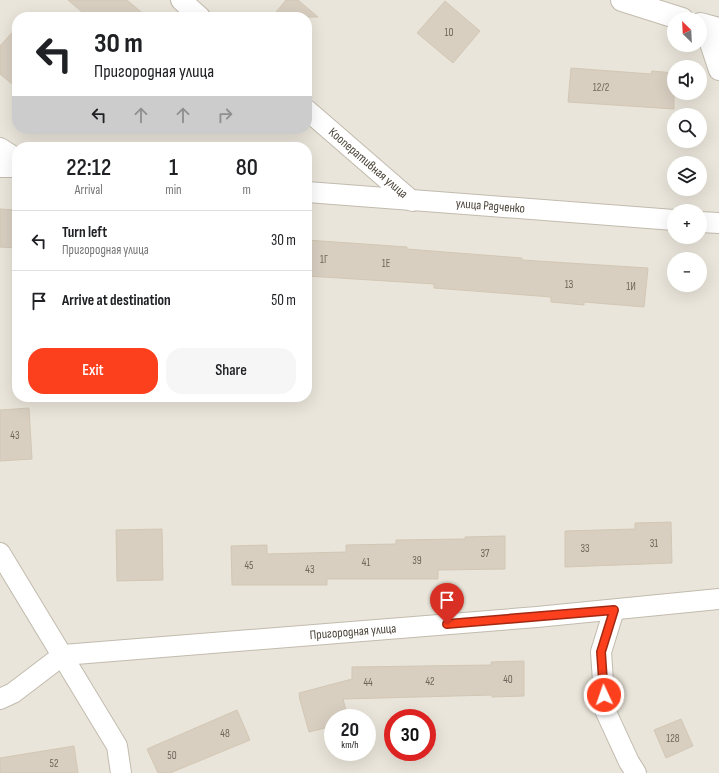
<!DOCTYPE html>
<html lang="en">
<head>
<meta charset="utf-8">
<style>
	body { margin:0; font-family:"Sofia Sans Condensed",sans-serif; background:#f6f6f6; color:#202124; height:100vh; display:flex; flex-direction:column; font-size:15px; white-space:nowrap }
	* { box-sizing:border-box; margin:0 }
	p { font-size:13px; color:#757577 }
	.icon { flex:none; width:22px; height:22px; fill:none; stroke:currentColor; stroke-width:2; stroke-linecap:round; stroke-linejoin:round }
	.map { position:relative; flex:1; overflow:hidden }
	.details { position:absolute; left:12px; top:142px; width:300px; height:260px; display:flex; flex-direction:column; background:#fff; border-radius:16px; box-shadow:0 4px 16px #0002 }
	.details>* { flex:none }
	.guide { position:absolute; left:12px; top:12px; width:300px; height:122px; border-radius:16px; box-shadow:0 4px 16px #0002; background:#fff; color:#202124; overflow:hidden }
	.needle { width:26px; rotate:336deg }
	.tools { position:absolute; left:667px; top:12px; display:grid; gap:8px }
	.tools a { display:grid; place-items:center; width:40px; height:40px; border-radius:50%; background:#fff; box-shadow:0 4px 16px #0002; font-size:20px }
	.speed { position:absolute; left:324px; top:709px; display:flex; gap:8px; font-size:20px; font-weight:700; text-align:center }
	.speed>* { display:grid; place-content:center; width:52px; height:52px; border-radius:50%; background:#fff; box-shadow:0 4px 16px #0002; line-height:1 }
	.speed small { font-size:10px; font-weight:400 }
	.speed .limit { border:6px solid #d22; background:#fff; color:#111 }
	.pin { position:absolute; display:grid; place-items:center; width:34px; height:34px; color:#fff; margin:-41px -17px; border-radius:50% 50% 50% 0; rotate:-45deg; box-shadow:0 0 4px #0007 }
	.pin .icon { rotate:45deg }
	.me { position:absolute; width:44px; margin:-22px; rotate:357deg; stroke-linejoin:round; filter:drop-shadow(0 0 3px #0008) }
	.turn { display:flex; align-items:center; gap:14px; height:84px; padding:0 16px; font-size:18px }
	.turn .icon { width:52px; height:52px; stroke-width:2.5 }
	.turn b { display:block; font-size:28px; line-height:34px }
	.lanes { display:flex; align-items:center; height:38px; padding:0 16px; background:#0003; justify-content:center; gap:20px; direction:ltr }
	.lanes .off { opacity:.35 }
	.eta { display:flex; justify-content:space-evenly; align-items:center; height:68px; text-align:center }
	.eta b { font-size:24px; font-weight:600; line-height:28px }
	.primary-button { display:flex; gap:8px; margin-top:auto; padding:8px 16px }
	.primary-button a { flex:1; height:46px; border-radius:16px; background:#fc3f1d; color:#fff; font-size:16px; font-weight:600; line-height:46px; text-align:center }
	.primary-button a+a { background:#f6f6f6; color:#202124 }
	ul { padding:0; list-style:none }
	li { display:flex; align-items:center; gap:12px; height:60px; padding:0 16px; border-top:1px solid #e0e0e0 }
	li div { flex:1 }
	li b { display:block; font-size:15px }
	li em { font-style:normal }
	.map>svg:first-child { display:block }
</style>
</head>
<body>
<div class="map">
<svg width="719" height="773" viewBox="0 0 719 773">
	<rect width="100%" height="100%" fill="#f6f3ec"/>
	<path fill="#eae5da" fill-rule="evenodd" d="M0,0H719V773H0ZM17,17H307V129H17ZM674,19H700V45H674ZM674,67H700V93H674ZM674,115H700V141H674ZM17,147H307V397H17ZM674,163H700V189H674ZM674,211H700V237H674ZM674,259H700V285H674ZM333,718H367V752H333ZM393,718H427V752H393Z"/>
	<g fill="#d8cfc1" stroke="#d3c7b4">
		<path d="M68,0H127L147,17H88Z"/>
		<path d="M286,0H298L318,17H272Z"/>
		<path d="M445,1L480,31L453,63L417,33Z"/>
		<path d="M17,27V88L0,74V46Z"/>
		<path d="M571,68L651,74L652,71L674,73V109L568,102Z"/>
		<path d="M0,209L17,210V248L0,247Z"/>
		<path d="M307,240L407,247V249L522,258V260L648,268L644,307L584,302V305L551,302V297L434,288V284L307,276Z"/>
		<path d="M29,408L32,459L0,461V410Z"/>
		<path d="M671,522L672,563L565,567V531L635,529V523Z"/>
		<path d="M162,529L163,580L117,581L116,530Z"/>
		<path d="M505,536V569L438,570V579H327V585H232L231,546L267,545V554L346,552V545L396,544V540L465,539V537Z"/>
		<path d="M524,661V696L492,697V695L343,699L348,718H333V726L309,732L300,700L299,693L352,679V667L491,665V662Z"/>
		<path d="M237,710L250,740L170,773H158L147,749Z"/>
		<path d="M681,719L693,746L666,758L654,730Z"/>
		<path d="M74,746L78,773H0V758Z"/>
	</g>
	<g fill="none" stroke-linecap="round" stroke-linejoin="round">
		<g stroke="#c2bbae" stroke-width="22">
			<g id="minor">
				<path d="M181,0L200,17"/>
				<path d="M704,25L719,70"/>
				<path id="s1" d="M307,110L412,201"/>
				<path d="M0,148L17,159"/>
				<path d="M0,167H17"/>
				<path id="s2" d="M307,192L674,220"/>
				<path d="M700,222L719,223"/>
				<path d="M0,553L117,746L121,773"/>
				<path d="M614,610L601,652L605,710L629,762L636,773"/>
				<path id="s3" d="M0,699L13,693L63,655L537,617L719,599"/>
			</g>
		</g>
		<g stroke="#c2bbae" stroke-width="24">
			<g id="tertiary">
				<path d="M622,0L682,19"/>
				<path d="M700,24L719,29"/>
			</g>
		</g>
		<use href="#minor" stroke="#fff" stroke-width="20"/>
		<use href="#tertiary" stroke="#fff" stroke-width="22"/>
	</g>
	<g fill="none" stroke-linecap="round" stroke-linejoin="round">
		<g stroke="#a42913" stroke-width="10">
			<path id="route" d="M447,624L614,610L601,652L604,695"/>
		</g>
		<use href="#route" stroke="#fc3f1d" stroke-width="7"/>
	</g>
	<g text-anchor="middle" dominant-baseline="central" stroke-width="3.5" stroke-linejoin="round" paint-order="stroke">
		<g font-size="11" fill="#6e675b">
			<text x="449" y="32">10</text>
			<text x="601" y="87">12/2</text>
			<text x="324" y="259">1Г</text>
			<text x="386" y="263">1Е</text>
			<text x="569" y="284">1З</text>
			<text x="631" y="286">1И</text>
			<text x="15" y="435">43</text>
			<text x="654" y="543">31</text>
			<text x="585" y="548">33</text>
			<text x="485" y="553">37</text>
			<text x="417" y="560">39</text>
			<text x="366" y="562">41</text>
			<text x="249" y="565">45</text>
			<text x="310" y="569">43</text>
			<text x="508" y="679">40</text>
			<text x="430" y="681">42</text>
			<text x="368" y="682">44</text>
			<text x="225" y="733">48</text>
			<text x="673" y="738">128</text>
			<text x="172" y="755">50</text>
			<text x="54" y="763">52</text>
		</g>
		<g font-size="13" fill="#4b4439" stroke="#fff">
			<text stroke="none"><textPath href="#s1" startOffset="81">Кооперативная улица</textPath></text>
			<text stroke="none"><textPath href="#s2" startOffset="184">улица Радченко</textPath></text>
			<text stroke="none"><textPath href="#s3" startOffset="368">Пригородная улица</textPath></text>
		</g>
	</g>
</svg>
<div class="tools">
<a><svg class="needle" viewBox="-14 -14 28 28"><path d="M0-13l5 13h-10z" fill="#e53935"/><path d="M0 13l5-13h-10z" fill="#757577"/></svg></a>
<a><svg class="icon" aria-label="sound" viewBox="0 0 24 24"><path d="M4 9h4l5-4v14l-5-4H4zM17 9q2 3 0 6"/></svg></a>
<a><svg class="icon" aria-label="search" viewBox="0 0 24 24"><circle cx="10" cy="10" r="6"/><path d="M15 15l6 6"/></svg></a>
<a><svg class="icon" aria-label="layers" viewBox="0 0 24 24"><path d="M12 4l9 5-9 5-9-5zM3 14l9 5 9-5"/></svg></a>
<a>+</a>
<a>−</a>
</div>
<div class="speed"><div>20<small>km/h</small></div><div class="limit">30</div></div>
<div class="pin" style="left:447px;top:624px;background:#d93025"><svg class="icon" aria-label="arrive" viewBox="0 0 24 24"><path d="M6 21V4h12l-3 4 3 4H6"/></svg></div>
<svg class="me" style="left:604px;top:695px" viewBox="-20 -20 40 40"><circle r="17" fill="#fc3f1d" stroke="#fff" stroke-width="3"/><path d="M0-11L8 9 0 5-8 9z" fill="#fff"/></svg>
<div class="guide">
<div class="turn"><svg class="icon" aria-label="left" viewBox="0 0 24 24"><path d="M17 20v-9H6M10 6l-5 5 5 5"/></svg><div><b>30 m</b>Пригородная улица</div></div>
<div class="lanes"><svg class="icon" aria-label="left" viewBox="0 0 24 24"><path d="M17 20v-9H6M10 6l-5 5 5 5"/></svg><svg class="icon off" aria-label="ahead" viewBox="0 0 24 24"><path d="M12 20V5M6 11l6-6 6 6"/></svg><svg class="icon off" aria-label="ahead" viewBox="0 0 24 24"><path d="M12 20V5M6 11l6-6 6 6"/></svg><svg class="icon off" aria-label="right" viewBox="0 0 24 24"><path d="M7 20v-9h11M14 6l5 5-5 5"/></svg></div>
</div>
<section class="details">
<div class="eta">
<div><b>22:12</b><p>Arrival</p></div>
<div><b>1</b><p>min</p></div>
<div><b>80</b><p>m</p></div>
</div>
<ul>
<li><svg class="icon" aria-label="left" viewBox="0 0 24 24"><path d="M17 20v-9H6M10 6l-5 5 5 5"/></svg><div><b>Turn left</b><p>Пригородная улица</p></div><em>30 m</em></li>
<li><svg class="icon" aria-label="arrive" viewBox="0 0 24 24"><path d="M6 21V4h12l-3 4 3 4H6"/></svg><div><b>Arrive at destination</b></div><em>50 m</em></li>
</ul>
<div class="primary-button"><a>Exit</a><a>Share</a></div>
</section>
</div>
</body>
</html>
